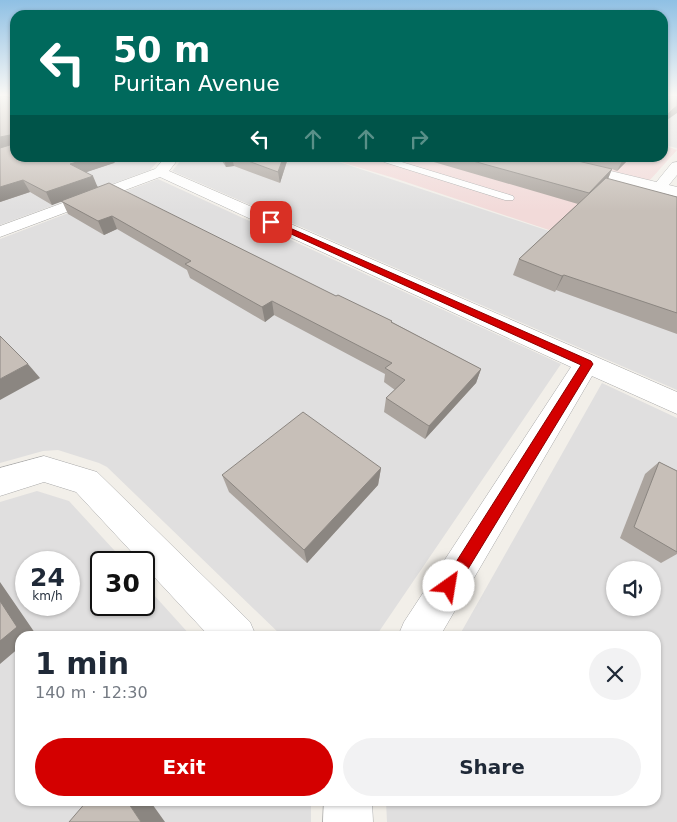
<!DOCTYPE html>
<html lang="en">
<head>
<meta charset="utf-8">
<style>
	body { margin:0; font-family:"DejaVu Sans",sans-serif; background:#f2f2f3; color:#1f2937; height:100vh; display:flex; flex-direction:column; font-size:19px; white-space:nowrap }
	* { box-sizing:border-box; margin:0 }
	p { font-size:16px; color:#747a83 }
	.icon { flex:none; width:28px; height:28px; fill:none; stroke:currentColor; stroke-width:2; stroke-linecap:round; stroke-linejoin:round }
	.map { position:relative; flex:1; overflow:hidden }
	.details { position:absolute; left:15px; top:631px; width:646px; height:175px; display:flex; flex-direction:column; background:#fff; border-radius:15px; box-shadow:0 1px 4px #0004 }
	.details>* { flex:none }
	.hud { position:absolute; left:10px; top:10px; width:658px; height:152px; border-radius:15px; box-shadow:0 1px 4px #0004; background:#00695c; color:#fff; overflow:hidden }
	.tools { position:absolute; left:606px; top:561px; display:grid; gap:10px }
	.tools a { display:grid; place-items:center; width:55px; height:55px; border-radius:50%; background:#fff; box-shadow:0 1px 4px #0004; font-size:25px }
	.speed { position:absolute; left:15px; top:551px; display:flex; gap:10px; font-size:25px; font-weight:700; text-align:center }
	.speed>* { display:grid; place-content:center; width:65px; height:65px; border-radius:50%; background:#fff; box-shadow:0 1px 4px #0004; line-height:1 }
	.speed small { font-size:12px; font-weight:400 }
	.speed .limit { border:2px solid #111; border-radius:8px; background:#fff; color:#111 }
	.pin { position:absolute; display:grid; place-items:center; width:42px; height:42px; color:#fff; margin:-21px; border-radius:10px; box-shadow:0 2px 8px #0006 }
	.me { position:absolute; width:55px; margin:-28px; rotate:32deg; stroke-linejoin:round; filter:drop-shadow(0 0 4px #0008) }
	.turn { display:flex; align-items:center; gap:18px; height:105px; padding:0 20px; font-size:22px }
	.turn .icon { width:65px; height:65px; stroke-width:2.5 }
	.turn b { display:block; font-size:35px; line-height:42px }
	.lanes { display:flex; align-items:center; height:48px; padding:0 20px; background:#0003; justify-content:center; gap:25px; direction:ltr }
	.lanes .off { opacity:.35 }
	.round { display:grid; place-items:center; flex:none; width:52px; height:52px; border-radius:26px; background:#f2f2f3 }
	.head { display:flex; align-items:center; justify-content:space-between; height:85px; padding:0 20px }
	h1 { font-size:30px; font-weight:700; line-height:38px }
	.cta { display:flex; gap:10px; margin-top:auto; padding:10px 20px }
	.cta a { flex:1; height:58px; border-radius:30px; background:#d40000; color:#fff; font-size:20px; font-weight:700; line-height:58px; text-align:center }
	.cta a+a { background:#f2f2f3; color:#1f2937 }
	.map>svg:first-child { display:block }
</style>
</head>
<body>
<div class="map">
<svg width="677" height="822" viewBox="0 0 677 822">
	<rect width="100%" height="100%" fill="#f2efe9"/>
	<g fill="#e0dfdf" fill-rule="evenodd">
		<path d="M663,96H677V148L663,145Z"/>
		<path d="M15,158H161L150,170L0,225V160Z"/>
		<path d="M183,158H327L677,273V390L172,171Z"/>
		<path d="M158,179L561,364L376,636H282L107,467L99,463L58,450L43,451L0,463V239Z"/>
		<path d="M602,383L677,418V822H387L386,801H656V636H459ZM615,570H652V608H615Z"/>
		<path d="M37,491L69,501L125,562H101V605H144V584L191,636H20V801H311V822H0V502ZM26,562H69V605H26Z"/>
	</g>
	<g fill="#f2dad9">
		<path d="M663,145L677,150L649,181L557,158H662Z"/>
		<path d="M327,158H526L677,273L394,178Z"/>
	</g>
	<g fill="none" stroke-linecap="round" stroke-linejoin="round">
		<g stroke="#a9a9a9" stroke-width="1">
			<path id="service" d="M384,158H396L395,160L513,196L514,198L513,200H505L384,162Z"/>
		</g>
		<g stroke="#a9a9a9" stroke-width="1">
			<g id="minor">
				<path d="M165,158H179L169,171L677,392V414L592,376L440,636H398L404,622L571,367L160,177L0,237V226L155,169Z"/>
				<path d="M677,162V175L664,191H654L651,188L654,185L672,163Z"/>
				<path d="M44,456L97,472L250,622L256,636H209L144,566V562H141L76,492L44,482L0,496V468Z"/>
				<path d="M324,801H372L373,822H323Z"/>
			</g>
		</g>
		<g stroke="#a9a9a9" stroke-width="1">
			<path id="tertiary" d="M535,158H557L677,187V197L537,161Z"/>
		</g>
		<use href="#service" fill="#fff" fill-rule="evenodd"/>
		<use href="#minor" fill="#fff" fill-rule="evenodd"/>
		<use href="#tertiary" fill="#fff" fill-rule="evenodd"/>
	</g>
	<g fill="#aba49e">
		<path d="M0,96L114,163L86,172L98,187L392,322L481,369L476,383L425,439L384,412L386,398L395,390L384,382L385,374L274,315L265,322L190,278L187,270L117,229L104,235L68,214L62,201L52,205L30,192L0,202Z"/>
		<path d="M220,158H288L280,183L234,166L226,167Z"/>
		<path d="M420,158H630L617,171L612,169L608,179L677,197V334L556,290L555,292L513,275L519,259L578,204Z"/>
		<path d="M659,462L677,471V554L661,563L620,538L645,474Z"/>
		<path d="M381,468L378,485L307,563L229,492L222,475Z"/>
	</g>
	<g fill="#8b8681">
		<path d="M677,106V113L667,120L662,125V120L673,109Z"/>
		<path d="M10,135L15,143L0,150V137Z"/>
		<path d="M91,158H120L114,163L75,176L70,164Z"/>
		<path d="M224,158H232L234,166L226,167Z"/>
		<path d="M283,158H288L280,183L278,172Z"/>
		<path d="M624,158H630L617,171L623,159Z"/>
		<path d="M612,169L607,181L583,205L589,193Z"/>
		<path d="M93,176L98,188L52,205L46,192Z"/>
		<path d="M23,180L30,192L0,202V187Z"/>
		<path d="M112,216L117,229L104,235L98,221Z"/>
		<path d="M564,275L556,290L555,292L562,276Z"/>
		<path d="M272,301L274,315L265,322L262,307Z"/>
		<path d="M28,364L40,378L0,400V379Z"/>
		<path d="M481,369L476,383L425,439L429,426Z"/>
		<path d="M381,468L378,485L307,563L304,550Z"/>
		<path d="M0,582L35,633L32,636H20V647L0,664Z"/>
		<path d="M127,801H150L165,822H141Z"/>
	</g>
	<g fill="#c7bfb8" stroke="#8b8681">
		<path d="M0,96H5L11,98V96H15V158H91L70,164L93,176L46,192L23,180L0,187V148L10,145V135L0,137Z"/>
		<path d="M662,96H677V106L673,109L662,120Z"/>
		<path d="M240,158H283L278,172Z"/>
		<path d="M462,158H565L612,169L589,193Z"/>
		<path d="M606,178L677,197V313L564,275L562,276L519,259Z"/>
		<path d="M109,183L336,296L338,295L392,321L391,322L481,369L429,426L386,398L405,380L385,368L392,363L272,301L262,307L185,264L191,261L112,216L98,221L61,201Z"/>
		<path d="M0,336L28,364L0,379Z"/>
		<path d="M303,412L381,468L304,550L222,475Z"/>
		<path d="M659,462L677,471V552L634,527Z"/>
		<path d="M0,601L17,627L0,641Z"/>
		<path d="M87,801H127L141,822H69Z"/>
	</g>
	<linearGradient id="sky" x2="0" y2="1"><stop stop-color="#8fc0e4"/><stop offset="0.45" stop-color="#f9f8f5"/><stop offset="1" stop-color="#f9f8f5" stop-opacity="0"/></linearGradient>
	<rect width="677" height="211" fill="url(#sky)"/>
	<path fill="#d40000" stroke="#8a0000" d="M269,221H274L591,361L593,364L454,592L449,594L444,592L441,586L444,581L581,365L269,224Z"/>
</svg>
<div class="tools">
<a><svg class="icon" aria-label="sound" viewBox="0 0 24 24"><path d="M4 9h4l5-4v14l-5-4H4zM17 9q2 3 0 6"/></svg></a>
</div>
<div class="speed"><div>24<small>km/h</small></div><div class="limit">30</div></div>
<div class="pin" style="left:271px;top:222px;background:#d93025"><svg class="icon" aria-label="arrive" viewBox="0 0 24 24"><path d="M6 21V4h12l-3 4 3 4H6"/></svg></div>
<svg class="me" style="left:449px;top:586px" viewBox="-20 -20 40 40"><circle r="19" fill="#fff"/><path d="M0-13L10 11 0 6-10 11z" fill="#d40000"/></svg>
<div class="hud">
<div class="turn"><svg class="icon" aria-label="left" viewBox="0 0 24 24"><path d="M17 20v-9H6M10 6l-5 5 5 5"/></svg><div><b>50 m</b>Puritan Avenue</div></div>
<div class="lanes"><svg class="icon" aria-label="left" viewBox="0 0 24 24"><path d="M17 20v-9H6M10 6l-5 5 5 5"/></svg><svg class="icon off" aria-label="ahead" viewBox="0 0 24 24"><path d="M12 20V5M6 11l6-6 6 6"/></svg><svg class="icon off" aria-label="ahead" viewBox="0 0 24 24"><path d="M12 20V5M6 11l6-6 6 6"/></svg><svg class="icon off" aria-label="right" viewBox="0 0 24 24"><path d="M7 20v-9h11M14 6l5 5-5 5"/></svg></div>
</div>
<section class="details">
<div class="head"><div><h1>1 min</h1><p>140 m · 12:30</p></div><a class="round"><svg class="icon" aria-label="close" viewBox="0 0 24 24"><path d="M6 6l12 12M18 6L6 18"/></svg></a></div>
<div class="cta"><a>Exit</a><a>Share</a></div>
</section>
</div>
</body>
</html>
